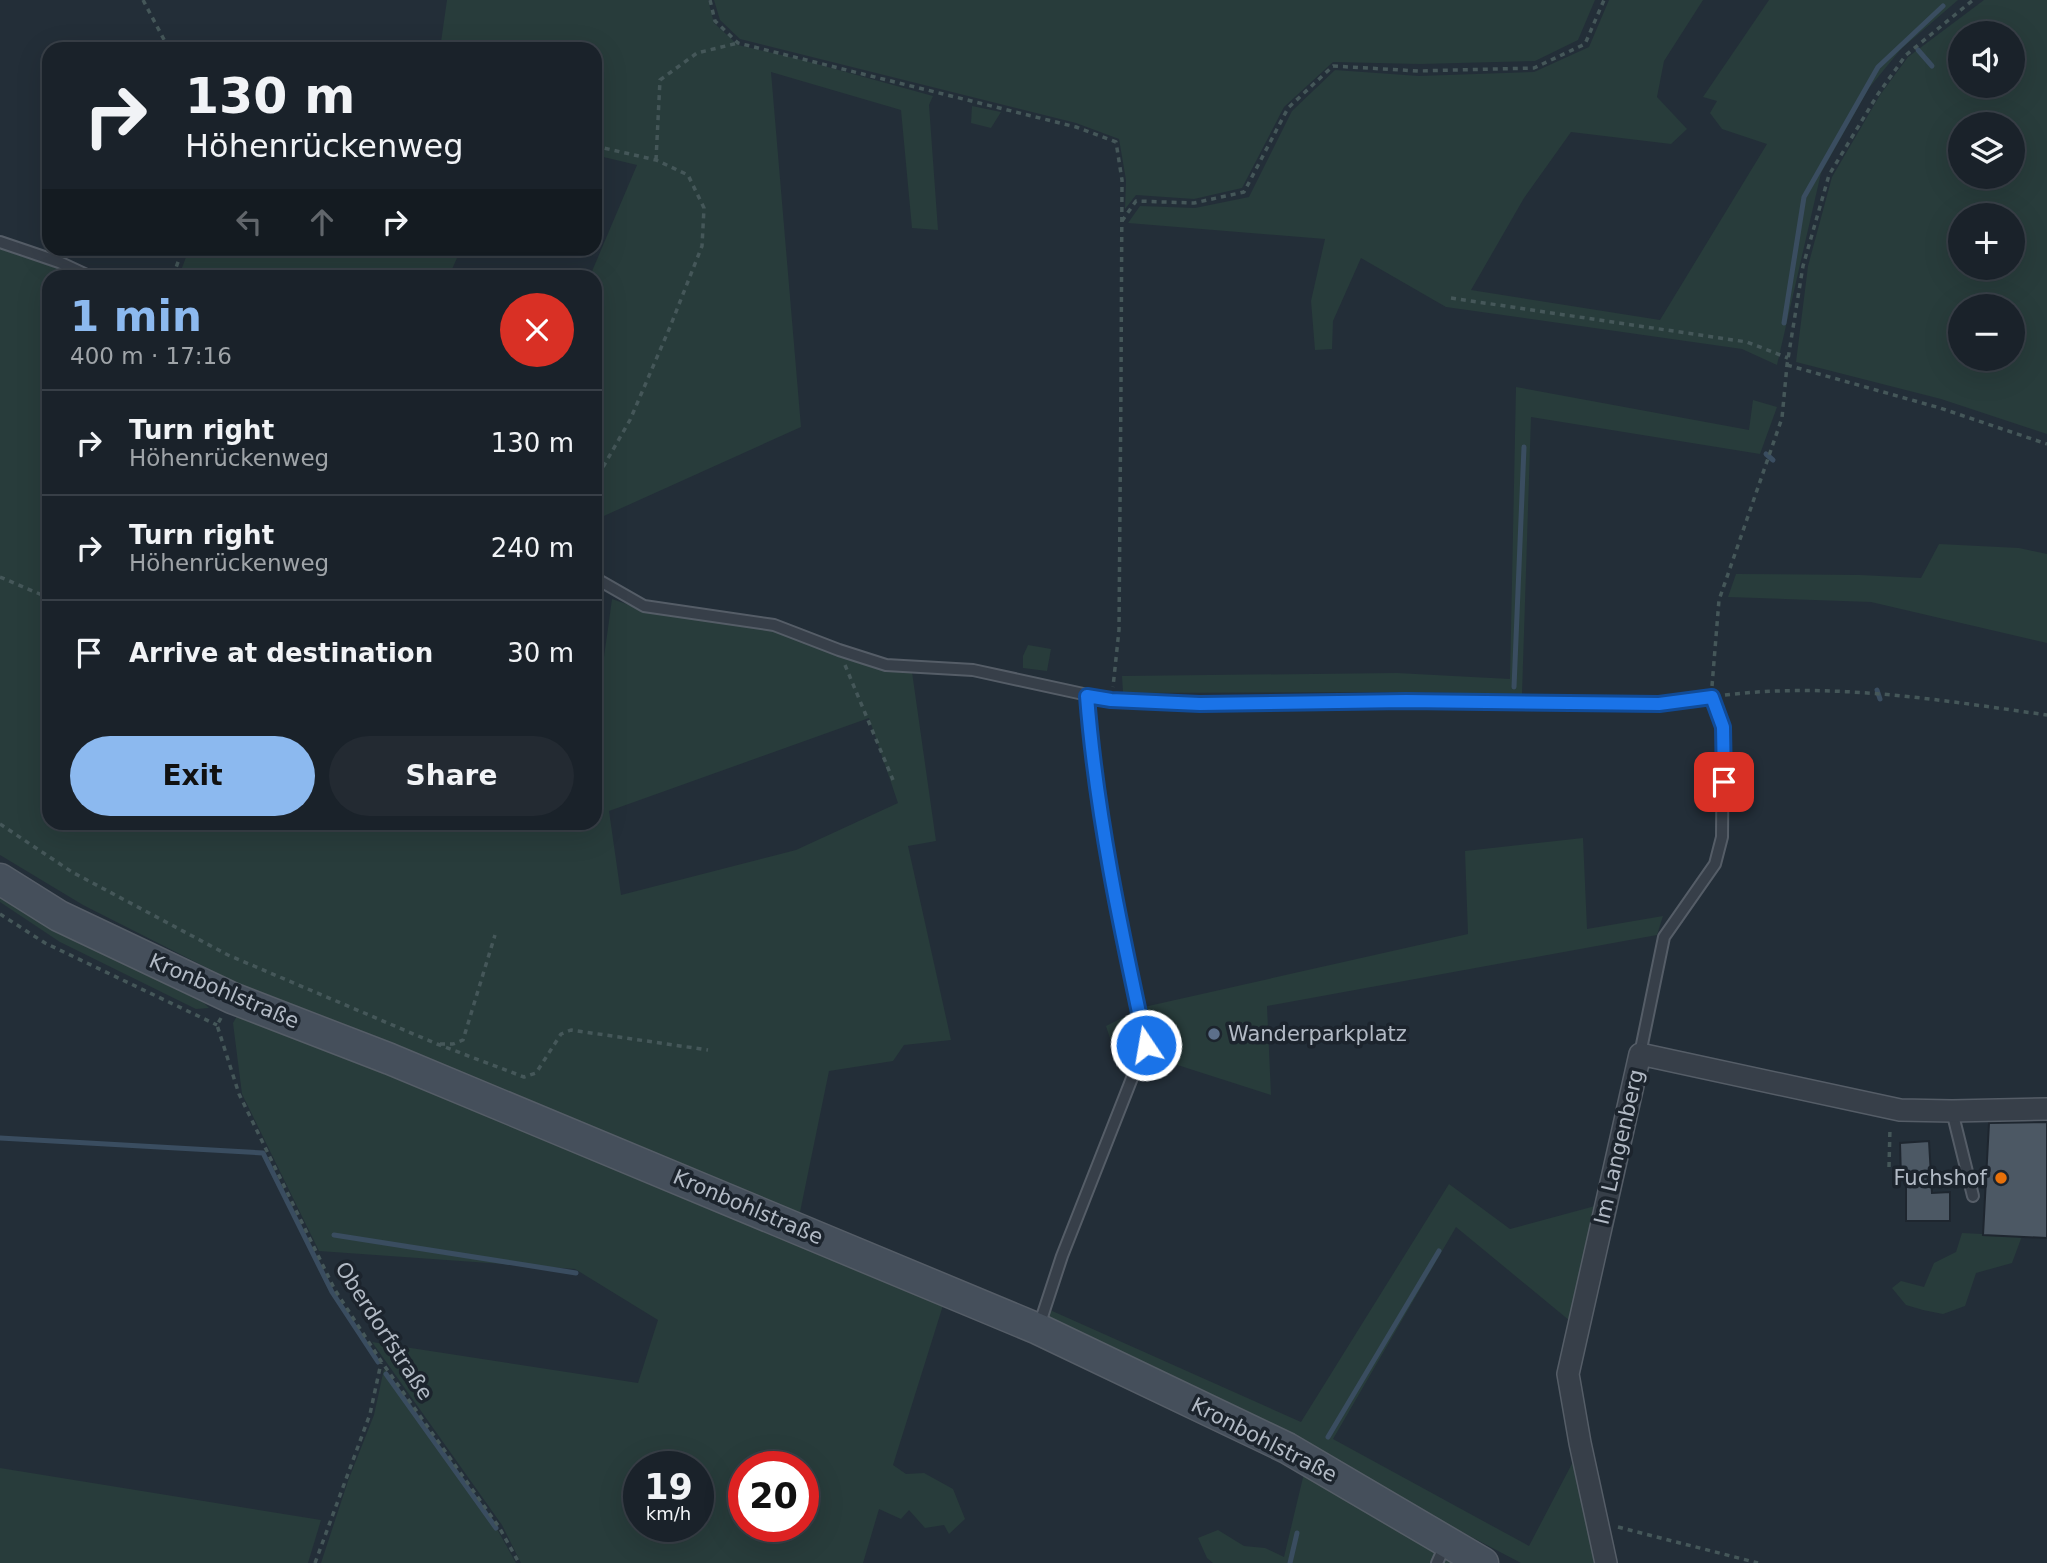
<!DOCTYPE html>
<html lang="en">
<head>
<meta charset="utf-8">
<style>
	body { margin:0; font-family:"DejaVu Sans",sans-serif; background:#232a32; color:#f1f3f6; height:100vh; display:flex; flex-direction:column; font-size:26px; white-space:nowrap }
	* { box-sizing:border-box; margin:0 }
	p { font-size:23px; color:#9fa4a8 }
	.icon { flex:none; width:38px; height:38px; fill:none; stroke:currentColor; stroke-width:2; stroke-linecap:round; stroke-linejoin:round }
	.map { position:relative; flex:1; overflow:hidden }
	.sheet { position:absolute; left:42px; top:270px; width:560px; height:560px; display:flex; flex-direction:column; background:#1a222a; border-radius:21px; box-shadow:0 7px 28px #0002,0 0 0 2px #383f47 }
	.sheet>* { flex:none }
	.guide { position:absolute; left:42px; top:42px; width:560px; height:214px; border-radius:21px; box-shadow:0 7px 28px #0002,0 0 0 2px #383f47; background:#1a222a; color:#f1f3f6; overflow:hidden }
	.controls { position:absolute; left:1948px; top:21px; display:grid; gap:14px }
	.controls a { display:grid; place-items:center; width:77px; height:77px; border-radius:50%; background:#1a222a; box-shadow:0 7px 28px #0002,0 0 0 2px #383f47; font-size:35px }
	.speed { position:absolute; left:623px; top:1451px; display:flex; gap:14px; font-size:35px; font-weight:700; text-align:center }
	.speed>* { display:grid; place-content:center; width:91px; height:91px; border-radius:50%; background:#1a222a; box-shadow:0 7px 28px #0002,0 0 0 2px #383f47; line-height:1 }
	.speed small { font-size:18px; font-weight:400 }
	.speed .limit { border:10px solid #d22; background:#fff; color:#111 }
	.pin { position:absolute; display:grid; place-items:center; width:60px; height:60px; color:#fff; margin:-30px; border-radius:14px; box-shadow:0 4px 10px #0006 }
	.me { position:absolute; width:77px; margin:-38px; rotate:348deg; stroke-linejoin:round; filter:drop-shadow(0 0 5px #0008) }
	.turn { display:flex; align-items:center; gap:24px; height:147px; padding:0 28px; font-size:32px }
	.turn .icon { width:91px; height:91px; stroke-width:2.5 }
	.turn b { display:block; font-size:49px; line-height:60px }
	.lanes { display:flex; align-items:center; height:66px; padding:0 28px; background:#0003; justify-content:center; gap:35px; direction:ltr }
	.lanes .off { opacity:.35 }
	.round { display:grid; place-items:center; flex:none; width:74px; height:74px; border-radius:37px; background:#232a32 }
	.overview { display:flex; align-items:center; justify-content:space-between; height:119px; padding:0 28px }
	h1 { font-size:42px; font-weight:800; line-height:52px; color:#8cb9ef }
	.cta { display:flex; gap:14px; margin-top:auto; padding:14px 28px }
	.cta a { flex:1; height:80px; border-radius:42px; background:#8cb9ef; color:#111; font-size:28px; font-weight:800; line-height:80px; text-align:center }
	.cta a+a { background:#232a32; color:#f1f3f6 }
	ul { padding:0; list-style:none }
	li { display:flex; align-items:center; gap:21px; height:105px; padding:0 28px; border-top:2px solid #383f47 }
	li div { flex:1 }
	li b { display:block; font-size:26px }
	li em { font-style:normal }
	.map>svg:first-child { display:block }
</style>
</head>
<body>
<div class="map">
<svg width="2047" height="1563" viewBox="0 0 2047 1563">
	<rect width="100%" height="100%" fill="#232e38"/>
	<g fill="#283c3b" fill-rule="evenodd">
		<path d="M447,0H708L714,23L738,45L795,58L933,96L929,105L938,230L912,228L901,110L771,72L801,427L595,520V276H590L637,165L595,155V49H440Z"/>
		<path d="M714,0H1595L1578,40L1535,61L1420,64L1333,62L1284,107L1242,188L1194,199L1136,195L1125,209L1126,180L1119,139L1076,123L740,39L720,20Z"/>
		<path d="M1609,0H1703L1664,61L1657,97L1687,129L1671,144L1571,132L1524,198L1471,290L1660,320L1767,144L1722,129L1710,113L1717,101L1703,97L1769,0H1958L1901,49L1869,88L1821,173L1777,365L1742,349L1446,307L1361,258L1333,321L1332,349L1315,350L1311,301L1325,239L1128,223L1140,206L1195,208L1249,197L1292,111L1335,70L1419,76L1534,72L1589,47Z"/>
		<path d="M1984,0H2047V434L1941,399L1796,362L1808,266L1832,177L1880,95L1908,57ZM1960,33H2012V86H1960ZM1960,124H2012V177H1960ZM1960,215H2012V268H1960ZM1960,306H2012V359H1960Z"/>
		<path d="M972,106L1001,112L991,128L971,123Z"/>
		<path d="M0,249L57,268L75,276H49V822H595V689L600,686L612,599L644,610L773,629L887,668L912,672L936,841L908,846L951,1040L904,1045L893,1061L829,1071L799,1217L486,1093L229,979L83,905L0,855ZM869,718L898,803L796,850L621,895L609,811Z"/>
		<path d="M189,249V248L461,249L449,276H179Z"/>
		<path d="M1516,387L1749,430L1753,400L1777,407L1760,454L1531,417L1522,694L1403,692L1123,693L1122,676L1397,673L1510,679Z"/>
		<path d="M1939,544L2019,548L2047,554V643L1871,602L1728,597L1736,574L1860,575L1921,578Z"/>
		<path d="M1028,645L1051,649L1047,671L1023,668V656Z"/>
		<path d="M1583,838L1587,929L1663,916L1657,935L1267,1006L1271,1095L1112,1044L1106,1026L1144,1007L1468,934L1465,851Z"/>
		<path d="M0,891L82,943L204,1003L209,1008L196,1009L60,942L0,902Z"/>
		<path d="M247,1011L945,1299L893,1465L906,1474L924,1473L953,1489L965,1519L949,1534L944,1525L925,1528L909,1510L901,1519L879,1509L863,1563H521L502,1525L372,1342L638,1383L658,1320L575,1269L319,1251L242,1094L233,1023L237,1016ZM639,1466H698V1526H639ZM744,1466H803V1526H744Z"/>
		<path d="M1449,1184L1510,1229L1595,1206L1570,1321L1456,1227L1333,1439L1529,1546L1576,1456L1599,1563H1521L1321,1458L1046,1324L1050,1310L1301,1422Z"/>
		<path d="M1962,1233L2022,1236L2012,1263L1976,1273L1965,1306L1943,1314L1923,1310L1906,1305L1892,1288L1901,1281L1924,1287L1934,1263L1956,1252Z"/>
		<path d="M384,1369L497,1529L516,1563H321L348,1481L374,1415Z"/>
		<path d="M0,1468L321,1520L308,1563H0Z"/>
		<path d="M1305,1469L1489,1563H1213L1207,1558L1198,1538L1218,1530L1244,1546L1265,1548L1284,1557Z"/>
	</g>
	<g fill="none" stroke-linecap="round" stroke-linejoin="round">
		<g stroke="#3a4d60" stroke-width="5">
			<path d="M1918,50L1932,66"/>
			<path d="M1784,323L1804,197L1878,67L1943,6"/>
			<path d="M1766,454L1773,460"/>
			<path d="M1514,687L1524,447"/>
			<path d="M1877,690L1880,699"/>
			<path d="M0,1138L263,1153L332,1292L378,1362"/>
			<path d="M334,1235L576,1273"/>
			<path d="M386,1374L496,1528"/>
			<path d="M1328,1437L1439,1251"/>
			<path d="M1290,1563L1297,1533"/>
		</g>
	</g>
	<g fill="#4c5864" stroke="#1e262f" stroke-width="2">
		<path d="M2047,1122V1238L1983,1235L1989,1123Z"/>
		<path d="M1929,1141L1932,1193L1950,1192V1221H1906V1179H1901L1900,1143Z"/>
	</g>
	<g fill="none" stroke-linecap="round" stroke-linejoin="round">
		<g stroke="#555d67" stroke-width="14">
			<g id="lane">
				<path d="M0,242L59,262L89,276"/>
				<path d="M595,578L644,606L774,625L839,650L886,665L973,670L1111,700L1201,704L1406,701L1659,704L1712,697L1723,727L1722,837L1715,864L1664,937L1640,1054"/>
				<path d="M1952,1111L1973,1196"/>
				<path d="M1039,1326L1062,1256L1145,1045L1116,905L1090,734L1087,696"/>
				<path d="M1437,1563L1446,1543"/>
			</g>
		</g>
		<g stroke="#555d67" stroke-width="24">
			<path id="street" d="M1606,1563L1580,1443L1568,1374L1640,1054L1900,1110L1952,1111L2047,1109"/>
		</g>
		<g stroke="#555d67" stroke-width="33">
			<path id="secondary" d="M0,879L59,916L232,998L390,1059L1038,1329L1287,1448L1483,1563"/>
		</g>
		<g stroke="#455759" stroke-width="3.5" stroke-dasharray="5 5" stroke-linecap="butt">
			<path d="M143,0L169,49"/>
			<path d="M710,0L715,21L738,43L1076,127L1116,142L1122,180L1121,386L1119,630L1113,687"/>
			<path d="M595,146L656,160L688,175L704,208L702,246L670,327L630,420L595,481"/>
			<path d="M656,160L660,80L697,53L738,43"/>
			<path d="M1122,221L1136,201L1194,203L1244,192L1288,108L1333,66L1418,71L1534,68L1585,44L1604,0"/>
			<path d="M173,276L183,248"/>
			<path d="M1451,298L1747,342L1788,358"/>
			<path d="M1787,365L1940,408L2047,444"/>
			<path d="M0,577L49,598"/>
			<path d="M845,665L893,780"/>
			<path d="M1712,686L1719,600L1782,418L1787,365L1803,266L1829,175L1878,94L1906,55L1973,0"/>
			<path d="M1725,695C1833,682 1940,700 2047,715"/>
			<path d="M0,824L72,872L228,955L437,1044L524,1077L536,1073L561,1034L571,1030L708,1050"/>
			<path d="M0,914L45,943L217,1025"/>
			<path d="M221,1018L217,1025L239,1094L335,1290L381,1361L499,1527L519,1563"/>
			<path d="M440,1044H453L463,1040L495,935"/>
			<path d="M1889,1167L1890,1128"/>
			<path d="M1618,1527L1758,1563"/>
			<path d="M315,1563L370,1414L381,1363"/>
		</g>
		<use href="#lane" stroke="#373f49" stroke-width="10"/>
		<use href="#street" stroke="#373f49" stroke-width="21"/>
		<use href="#secondary" stroke="#454f5b" stroke-width="30"/>
	</g>
	<g fill="none" stroke-linecap="round" stroke-linejoin="round">
		<g stroke="#114b97" stroke-width="18">
			<path id="route" d="M1146,1045C1121,930 1096,813 1087,696L1111,700L1200,704L1406,701L1659,704L1712,697L1723,727L1724,782"/>
		</g>
		<use href="#route" stroke="#1a73e8" stroke-width="12"/>
	</g>
	<circle fill="#5c6f8a" stroke="#1c242d" stroke-width="2.5" cx="1214" cy="1034" r="7"/>
	<circle fill="#e8710a" stroke="#1c242d" stroke-width="2.5" cx="2001" cy="1178" r="7"/>
	<g text-anchor="middle" dominant-baseline="central" stroke-width="7" stroke-linejoin="round" paint-order="stroke">
		<g font-size="21" fill="#b2bac5" stroke="#1c242d">
			<text transform="translate(224 991) rotate(23)">Kronbohlstraße</text>
			<text transform="translate(1619 1147) rotate(-77)">Im Langenberg</text>
			<text transform="translate(748 1207) rotate(23)">Kronbohlstraße</text>
			<text transform="translate(384 1331) rotate(57)">Oberdorfstraße</text>
			<text transform="translate(1264 1440) rotate(27)">Kronbohlstraße</text>
		</g>
		<g font-size="21" fill="#b2bac5" stroke="#1c242d" text-anchor="start">
			<text x="1228" y="1034">Wanderparkplatz</text>
			<text x="1987" y="1178" text-anchor="end">Fuchshof</text>
		</g>
	</g>
</svg>
<div class="controls">
<a><svg class="icon" aria-label="sound" viewBox="0 0 24 24"><path d="M4 9h4l5-4v14l-5-4H4zM17 9q2 3 0 6"/></svg></a>
<a><svg class="icon" aria-label="layers" viewBox="0 0 24 24"><path d="M12 4l9 5-9 5-9-5zM3 14l9 5 9-5"/></svg></a>
<a>+</a>
<a>−</a>
</div>
<div class="speed"><div>19<small>km/h</small></div><div class="limit">20</div></div>
<div class="pin" style="left:1724px;top:782px;background:#d93025"><svg class="icon" aria-label="arrive" viewBox="0 0 24 24"><path d="M6 21V4h12l-3 4 3 4H6"/></svg></div>
<svg class="me" style="left:1146px;top:1045px" viewBox="-20 -20 40 40"><circle r="17" fill="#1a73e8" stroke="#fff" stroke-width="3"/><path d="M0-11L8 9 0 5-8 9z" fill="#fff"/></svg>
<div class="guide">
<div class="turn"><svg class="icon" aria-label="right" viewBox="0 0 24 24"><path d="M7 20v-9h11M14 6l5 5-5 5"/></svg><div><b>130 m</b>Höhenrückenweg</div></div>
<div class="lanes"><svg class="icon off" aria-label="left" viewBox="0 0 24 24"><path d="M17 20v-9H6M10 6l-5 5 5 5"/></svg><svg class="icon off" aria-label="ahead" viewBox="0 0 24 24"><path d="M12 20V5M6 11l6-6 6 6"/></svg><svg class="icon" aria-label="right" viewBox="0 0 24 24"><path d="M7 20v-9h11M14 6l5 5-5 5"/></svg></div>
</div>
<section class="sheet">
<div class="overview"><div><h1>1 min</h1><p>400 m · 17:16</p></div><a class="round" style="background:#d93025;color:#fff"><svg class="icon" aria-label="close" viewBox="0 0 24 24"><path d="M6 6l12 12M18 6L6 18"/></svg></a></div>
<ul>
<li><svg class="icon" aria-label="right" viewBox="0 0 24 24"><path d="M7 20v-9h11M14 6l5 5-5 5"/></svg><div><b>Turn right</b><p>Höhenrückenweg</p></div><em>130 m</em></li>
<li><svg class="icon" aria-label="right" viewBox="0 0 24 24"><path d="M7 20v-9h11M14 6l5 5-5 5"/></svg><div><b>Turn right</b><p>Höhenrückenweg</p></div><em>240 m</em></li>
<li><svg class="icon" aria-label="arrive" viewBox="0 0 24 24"><path d="M6 21V4h12l-3 4 3 4H6"/></svg><div><b>Arrive at destination</b></div><em>30 m</em></li>
</ul>
<div class="cta"><a>Exit</a><a>Share</a></div>
</section>
</div>
</body>
</html>
